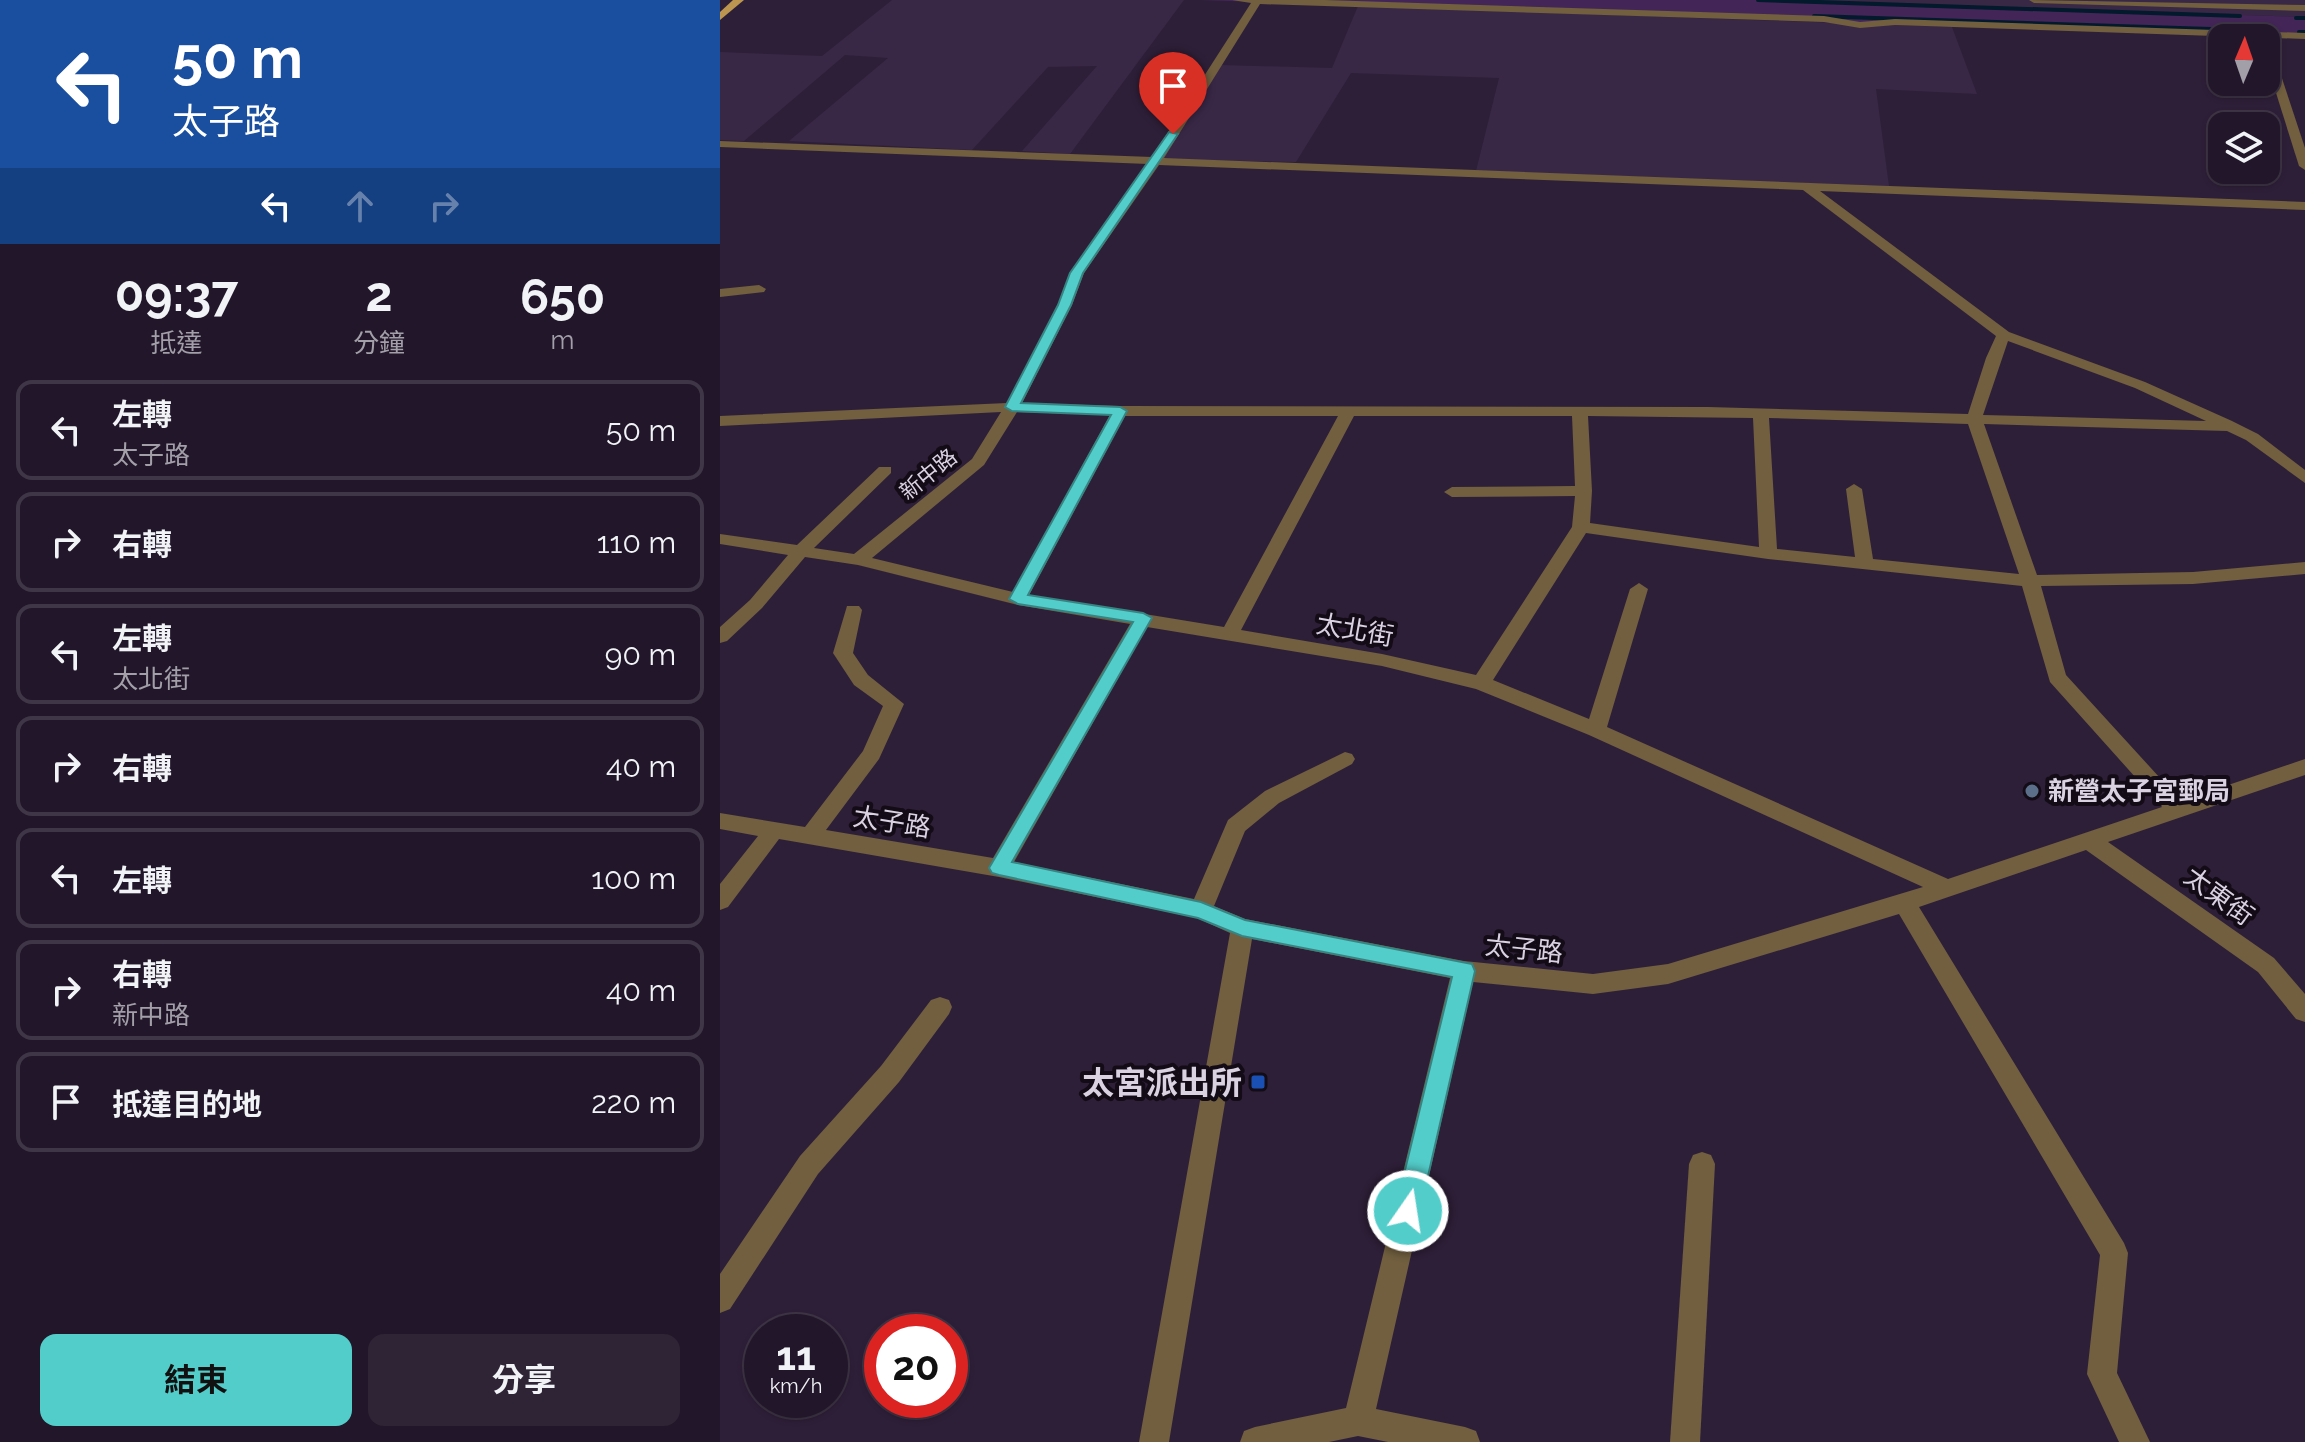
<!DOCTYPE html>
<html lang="zh-TW">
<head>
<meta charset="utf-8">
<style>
	body { margin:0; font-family:Raleway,"Noto Sans TC",sans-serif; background:#2e2436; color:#f1f3f6; height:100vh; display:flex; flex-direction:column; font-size:30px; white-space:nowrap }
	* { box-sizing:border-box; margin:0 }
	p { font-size:26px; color:#a29fa8 }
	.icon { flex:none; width:44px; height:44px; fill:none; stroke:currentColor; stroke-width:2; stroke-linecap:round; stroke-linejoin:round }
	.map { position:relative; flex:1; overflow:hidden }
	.panel { display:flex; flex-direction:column; background:#22172a; width:720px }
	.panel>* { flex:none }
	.guide { background:#1a4fa0; color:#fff; overflow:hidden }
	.needle { width:52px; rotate:2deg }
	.controls { position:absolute; left:1488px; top:24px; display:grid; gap:16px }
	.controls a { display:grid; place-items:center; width:72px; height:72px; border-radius:16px; background:#22172a; box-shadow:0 2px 6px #0004,0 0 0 2px #3f3647; font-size:40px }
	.speed { position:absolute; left:24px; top:1314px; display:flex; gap:16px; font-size:40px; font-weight:700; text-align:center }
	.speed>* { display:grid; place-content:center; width:104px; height:104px; border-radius:50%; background:#22172a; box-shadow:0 2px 6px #0004,0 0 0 2px #3f3647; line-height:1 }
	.speed small { font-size:20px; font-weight:400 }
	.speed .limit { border:12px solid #d22; background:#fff; color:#111 }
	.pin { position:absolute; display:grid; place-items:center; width:68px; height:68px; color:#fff; margin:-82px -34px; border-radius:50% 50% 50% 0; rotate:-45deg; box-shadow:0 0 8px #0007 }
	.pin .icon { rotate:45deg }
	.me { position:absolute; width:88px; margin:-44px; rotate:13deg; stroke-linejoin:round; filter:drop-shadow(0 0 6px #0008) }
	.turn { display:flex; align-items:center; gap:28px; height:168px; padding:0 40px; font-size:36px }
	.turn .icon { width:104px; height:104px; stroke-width:2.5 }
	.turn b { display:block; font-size:56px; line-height:68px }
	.lanes { display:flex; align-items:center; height:76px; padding:0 40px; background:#0003; justify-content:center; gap:40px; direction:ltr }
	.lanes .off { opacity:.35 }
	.eta { display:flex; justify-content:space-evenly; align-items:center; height:136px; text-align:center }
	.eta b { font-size:48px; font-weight:700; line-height:56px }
	.primary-button { display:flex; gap:16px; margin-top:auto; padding:16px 40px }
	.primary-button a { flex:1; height:92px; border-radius:16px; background:#53cdca; color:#111; font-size:32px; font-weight:700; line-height:92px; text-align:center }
	.primary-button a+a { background:#2e2436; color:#f1f3f6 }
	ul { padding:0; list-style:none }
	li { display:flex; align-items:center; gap:24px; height:100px; margin:0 16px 12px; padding:0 24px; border:4px solid #3f3647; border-radius:16px }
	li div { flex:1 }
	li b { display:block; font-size:30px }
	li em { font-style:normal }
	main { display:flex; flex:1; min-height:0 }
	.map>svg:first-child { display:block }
</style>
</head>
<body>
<main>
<section class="panel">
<div class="guide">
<div class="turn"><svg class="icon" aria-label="left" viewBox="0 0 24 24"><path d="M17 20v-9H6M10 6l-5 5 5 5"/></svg><div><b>50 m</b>太子路</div></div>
<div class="lanes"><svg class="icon" aria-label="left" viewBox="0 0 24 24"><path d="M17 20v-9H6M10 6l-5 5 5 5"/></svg><svg class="icon off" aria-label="ahead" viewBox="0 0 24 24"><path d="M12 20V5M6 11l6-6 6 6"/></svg><svg class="icon off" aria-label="right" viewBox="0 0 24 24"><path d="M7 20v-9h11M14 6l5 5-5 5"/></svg></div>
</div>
<div class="eta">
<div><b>09:37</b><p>抵達</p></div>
<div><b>2</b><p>分鐘</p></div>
<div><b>650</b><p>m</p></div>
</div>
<ul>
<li><svg class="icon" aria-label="left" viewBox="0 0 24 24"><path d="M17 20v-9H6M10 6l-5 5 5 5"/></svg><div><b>左轉</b><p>太子路</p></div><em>50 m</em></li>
<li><svg class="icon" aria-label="right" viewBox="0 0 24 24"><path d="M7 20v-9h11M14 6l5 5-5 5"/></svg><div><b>右轉</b></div><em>110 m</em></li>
<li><svg class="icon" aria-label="left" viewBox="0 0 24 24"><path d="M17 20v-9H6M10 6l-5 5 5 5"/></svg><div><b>左轉</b><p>太北街</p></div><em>90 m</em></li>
<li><svg class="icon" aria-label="right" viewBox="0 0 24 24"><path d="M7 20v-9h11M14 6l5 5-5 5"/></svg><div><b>右轉</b></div><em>40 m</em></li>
<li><svg class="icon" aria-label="left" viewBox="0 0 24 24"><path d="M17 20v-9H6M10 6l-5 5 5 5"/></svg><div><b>左轉</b></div><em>100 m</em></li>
<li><svg class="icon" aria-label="right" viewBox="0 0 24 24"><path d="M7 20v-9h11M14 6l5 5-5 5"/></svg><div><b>右轉</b><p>新中路</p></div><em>40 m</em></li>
<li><svg class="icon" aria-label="arrive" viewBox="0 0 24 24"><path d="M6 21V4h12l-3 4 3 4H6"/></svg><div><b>抵達目的地</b></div><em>220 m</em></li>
</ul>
<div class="primary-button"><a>結束</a><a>分享</a></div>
</section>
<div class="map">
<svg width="1585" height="1442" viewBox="0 0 1585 1442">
	<rect width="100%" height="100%" fill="#2e1f38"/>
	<g fill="#392746">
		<path d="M172,0H464L350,154L302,151L377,66L328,67L252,150L69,141L168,58L125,55L24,141L0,140V52L102,56Z"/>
		<path d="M1058,0H1585V17Z"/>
		<path d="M638,6L1232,27L1257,94L1156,89L1169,186L756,171L779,78L631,73L576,162L429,159L501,65L612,68Z"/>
	</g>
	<path fill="#432557" d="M480,0H1058L1585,17V38Z"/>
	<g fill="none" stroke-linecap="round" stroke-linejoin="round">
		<g stroke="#021a2b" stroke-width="4">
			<path d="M1038,0L1520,16"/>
			<path d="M1094,16L1521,30"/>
			<path d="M1576,18H1585"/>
			<path d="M1579,32H1585"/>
		</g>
		<g fill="#715f3f" fill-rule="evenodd">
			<path d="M512,0H605L1104,16L1140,22L1175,19L1585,33V39L1175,25L1140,28L1104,22L540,4L444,158L1585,202V210L1100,191L1289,332L1425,382L1512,421L1538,434L1585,470V483L1526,440L1507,431L1264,424L1317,575L1473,572L1585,562V574L1473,584L1321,586L1346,675L1461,801L1585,759V775L1388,842L1554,958L1585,994V1022L1576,1019L1538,972L1366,850L1199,907L1404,1243L1408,1253L1397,1373L1430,1442H1399L1367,1374L1380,1255L1179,914L948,984L873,994L753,982L656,1409L745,1427L756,1431L760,1442H668L638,1436L609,1442H520L524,1431L535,1427L626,1408L730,978L532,939L449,1442H419L510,933L477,918L279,877L59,839L8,907L0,910V884L38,836L0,829V813L85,827L143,751L163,706L134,685L113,653L127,606H139L142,610L133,653L148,675L184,704L159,759L106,830L273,858L410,624L298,605L138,565L85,557L42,608L7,641L0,643V627L30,600L68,555L0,544V534L77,545L159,467H171V473L94,548L134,554L252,459L281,412L0,426V416L287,403L338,305L350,273L428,164L0,147V141L432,157L531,3ZM439,165L1083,190L1276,336L1266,358L1248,414L988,407L400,406L302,403L352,305L364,273ZM1288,341L1415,388L1486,421L1263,415ZM297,412L390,415L293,592L152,558L264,465ZM405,416H618L504,627L309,595ZM634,416H852L855,486L732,487L724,492L732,497L855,496L852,527L756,675L662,654L521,630ZM868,416L1033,418L1039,547L870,523L872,491ZM1049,418L1248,424L1299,574L1153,559L1142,489L1134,484L1126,489L1135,557L1057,549ZM866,533L1048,559L1302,586L1330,682L1442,807L1228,879L887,727L928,589L919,583L910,589L869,719L773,680ZM427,627L662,666L756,689L869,735L1203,887L948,964L873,974L744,961L525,919L494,906L525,831L559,803L632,764L635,759L632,754L625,752L545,791L508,820L474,899L294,862Z"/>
			<path d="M1309,0L1585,5V11L1314,3Z"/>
			<path d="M1546,42L1551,45L1585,148V170L1579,166L1546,61Z"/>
			<path d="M39,285L46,289L44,292L0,297V289Z"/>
			<path d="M220,997L229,1000L232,1007L229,1014L179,1082L98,1174L10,1309L0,1313V1274L80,1156L161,1066L211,1000Z"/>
			<path d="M982,1152L991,1155L995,1164L980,1442H950L969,1164L973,1155Z"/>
		</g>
		<path fill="#bc9650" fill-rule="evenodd" d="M13,0H24L0,20V12Z"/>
	</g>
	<path fill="#53cdca" stroke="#368583" stroke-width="2" d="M449,132L458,134L363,273L351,305L301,403L400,407L407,411L308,595L423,613L432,618L292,862L481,902L525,920L752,964L755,971L700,1211L697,1220L688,1223L679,1220L675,1211L732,977L522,936L478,918L279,875L272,873L269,868L413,622L298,604L289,599L391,415L292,411L285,407L338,305L350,273Z"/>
	<circle fill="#5c6f8a" stroke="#130c17" stroke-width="3" cx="1312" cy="791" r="8"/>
	<rect fill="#1a4fb4" stroke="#130c17" stroke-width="3" x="530" y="1074" width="16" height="16" rx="4"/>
	<g text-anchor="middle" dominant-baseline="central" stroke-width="8" stroke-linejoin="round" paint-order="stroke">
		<g font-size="22" fill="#dad1e1" stroke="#130c17">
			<text transform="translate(208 474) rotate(-39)">新中路</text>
		</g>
		<g font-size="26" fill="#dad1e1" stroke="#130c17">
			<text transform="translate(635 630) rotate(10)">太北街</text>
			<text transform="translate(172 822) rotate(9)">太子路</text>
			<text transform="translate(1499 896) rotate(36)">太東街</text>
			<text transform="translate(804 949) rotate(6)">太子路</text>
		</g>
		<g font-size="26" font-weight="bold" fill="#dad1e1" stroke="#130c17" text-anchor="start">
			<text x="1328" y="791">新營太子宮郵局</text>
		</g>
		<g font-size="32" font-weight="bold" fill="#dad1e1" stroke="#130c17" text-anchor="end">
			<text x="522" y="1082">太宮派出所</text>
		</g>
	</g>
</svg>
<div class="controls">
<a><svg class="needle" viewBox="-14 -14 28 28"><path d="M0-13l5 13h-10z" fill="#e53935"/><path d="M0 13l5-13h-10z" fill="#a29fa8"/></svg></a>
<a><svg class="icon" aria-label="layers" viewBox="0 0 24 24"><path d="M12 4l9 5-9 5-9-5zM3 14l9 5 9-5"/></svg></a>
</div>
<div class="speed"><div>11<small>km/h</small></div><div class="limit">20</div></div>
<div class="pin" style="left:453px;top:134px;background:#d93025"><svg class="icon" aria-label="arrive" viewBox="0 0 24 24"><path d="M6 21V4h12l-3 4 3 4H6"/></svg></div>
<svg class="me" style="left:688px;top:1211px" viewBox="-20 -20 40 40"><circle r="17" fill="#53cdca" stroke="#fff" stroke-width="3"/><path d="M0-11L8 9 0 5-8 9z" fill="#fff"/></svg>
</div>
</main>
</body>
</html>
